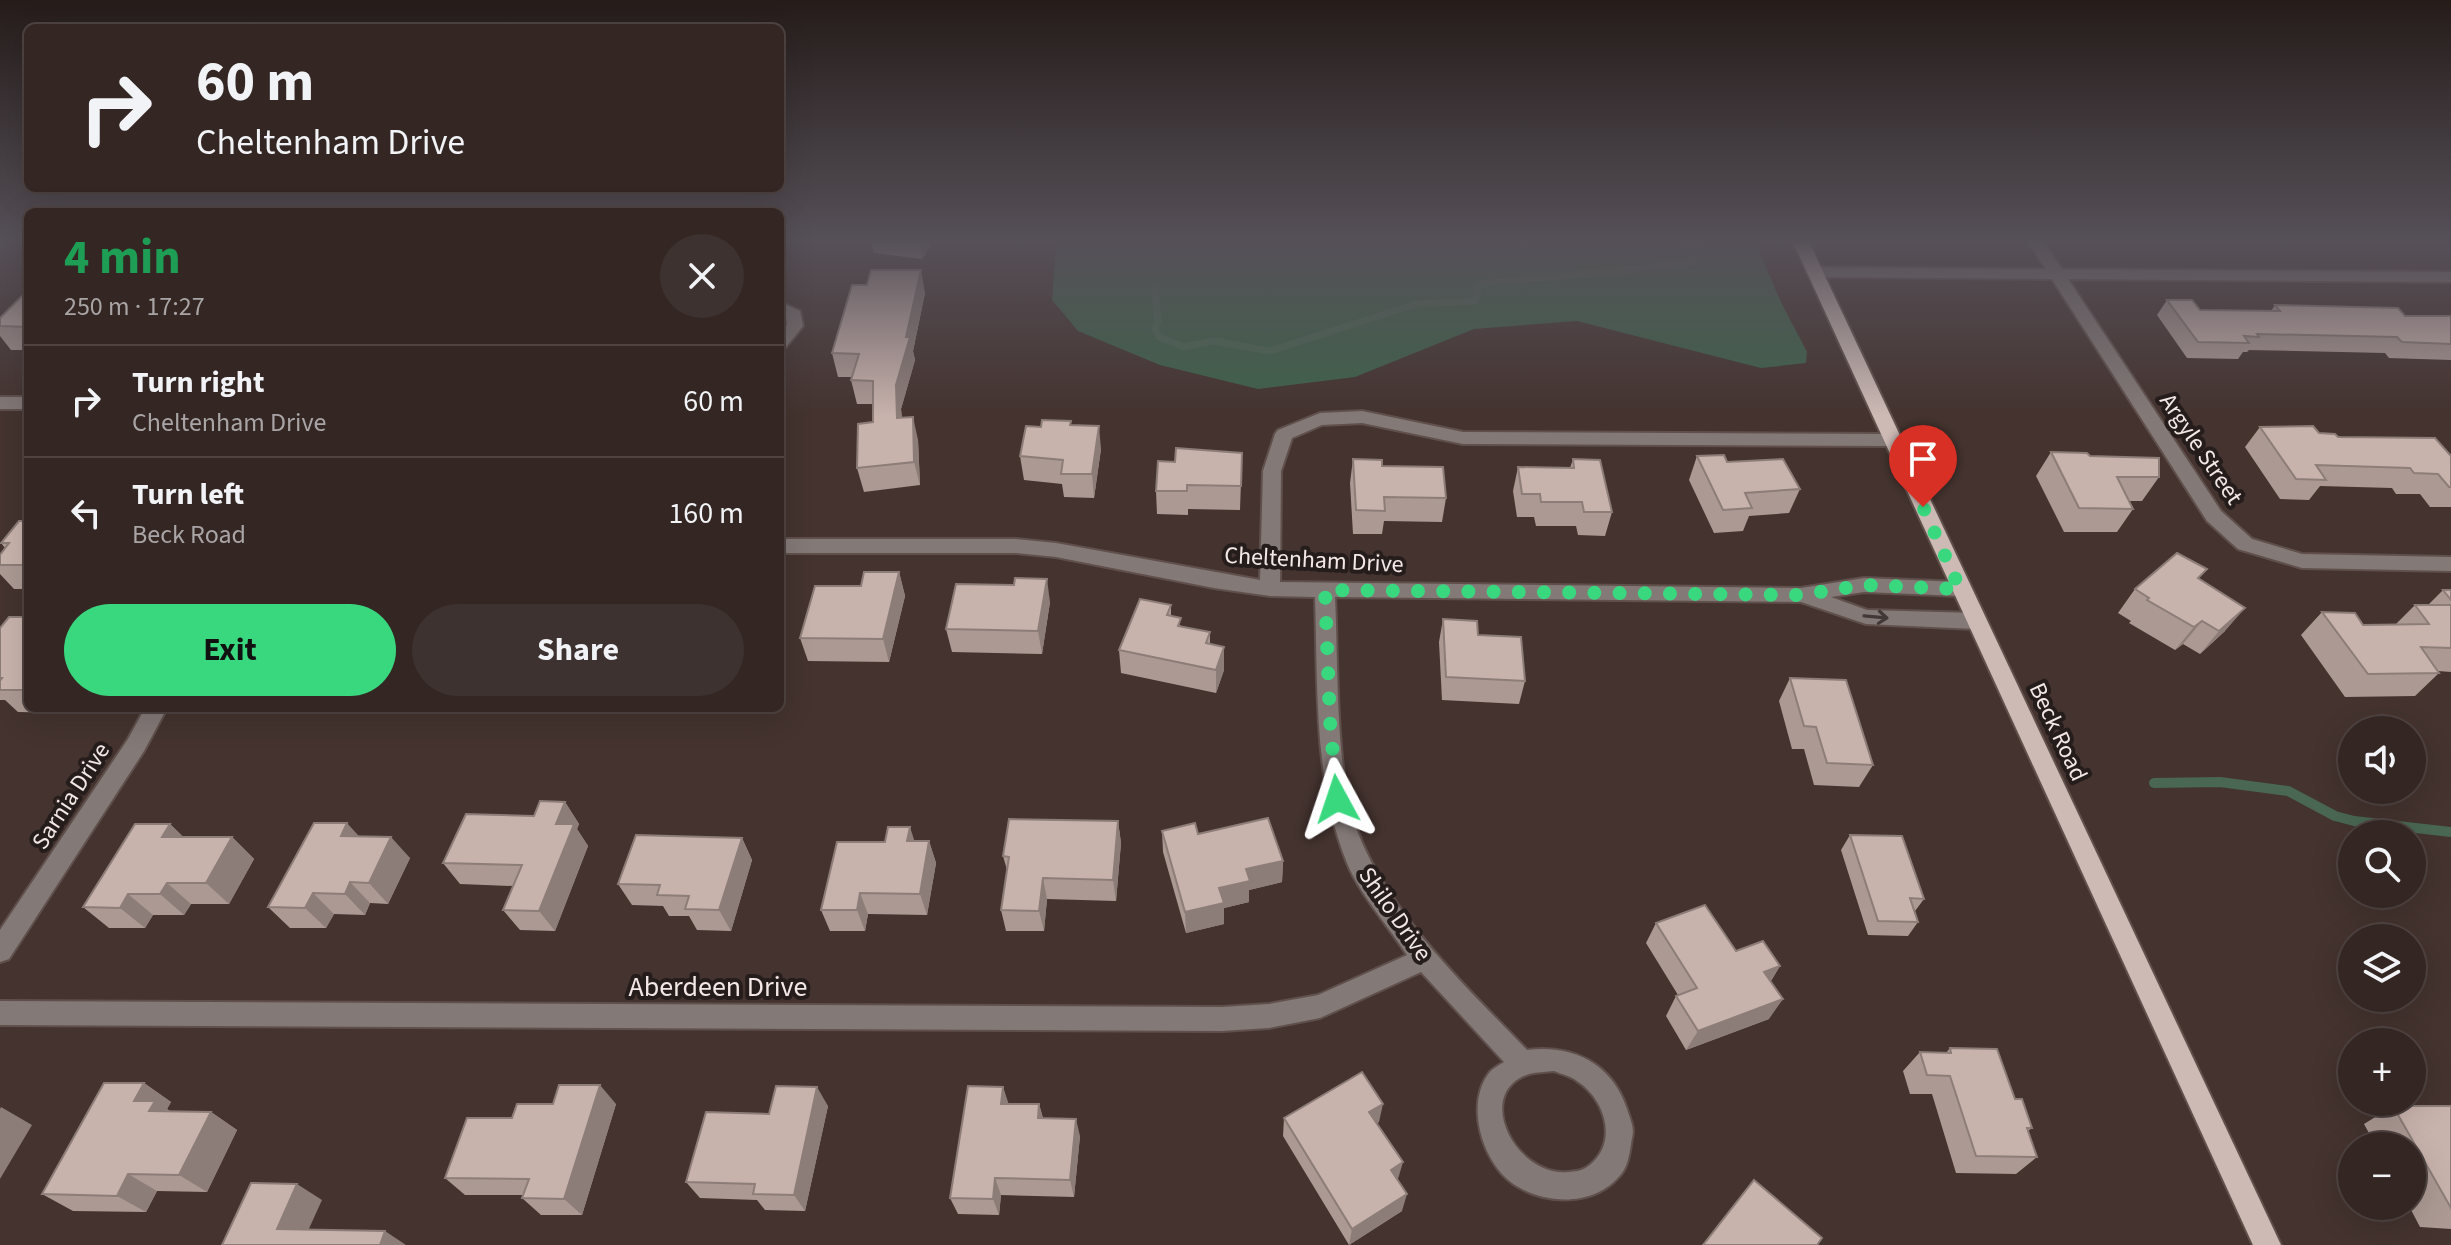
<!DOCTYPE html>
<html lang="en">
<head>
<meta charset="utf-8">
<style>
	body { margin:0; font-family:"Source Sans 3",sans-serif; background:#3e3230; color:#f1f3f6; height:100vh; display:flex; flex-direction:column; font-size:30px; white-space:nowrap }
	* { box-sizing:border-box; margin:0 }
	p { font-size:26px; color:#a9a5a6 }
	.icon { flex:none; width:44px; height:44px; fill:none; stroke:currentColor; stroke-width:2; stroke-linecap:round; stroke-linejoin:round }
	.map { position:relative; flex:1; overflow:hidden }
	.sheet { position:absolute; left:24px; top:208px; width:760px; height:504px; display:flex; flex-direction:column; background:#332623; border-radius:12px; box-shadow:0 8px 32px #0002,0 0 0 2px #4e4341 }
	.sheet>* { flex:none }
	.hud { position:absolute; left:24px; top:24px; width:760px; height:168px; border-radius:12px; box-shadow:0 8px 32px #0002,0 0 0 2px #4e4341; background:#332623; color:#f1f3f6; overflow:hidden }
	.buttons { position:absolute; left:2338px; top:716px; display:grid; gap:16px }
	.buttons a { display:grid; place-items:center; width:88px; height:88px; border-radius:50%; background:#332623; box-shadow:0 8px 32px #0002,0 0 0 2px #4e4341; font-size:40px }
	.pin { position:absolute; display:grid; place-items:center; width:68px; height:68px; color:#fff; margin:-82px -34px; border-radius:50% 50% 50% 0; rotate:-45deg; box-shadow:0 0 8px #0007 }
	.pin .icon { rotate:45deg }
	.me { position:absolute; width:88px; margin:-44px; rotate:355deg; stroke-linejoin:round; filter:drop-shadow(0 0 6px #0008) }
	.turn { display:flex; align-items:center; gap:28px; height:168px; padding:0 40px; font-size:36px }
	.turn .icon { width:104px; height:104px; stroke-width:2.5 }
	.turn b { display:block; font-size:56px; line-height:68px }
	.round { display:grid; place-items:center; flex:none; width:84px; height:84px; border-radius:42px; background:#3e3230 }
	.headline { display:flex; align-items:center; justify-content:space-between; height:136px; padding:0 40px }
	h1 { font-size:48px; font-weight:700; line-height:60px; color:#1e9e55 }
	.primary-button { display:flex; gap:16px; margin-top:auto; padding:16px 40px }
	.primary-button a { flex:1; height:92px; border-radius:48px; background:#39d87f; color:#111; font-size:32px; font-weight:700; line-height:92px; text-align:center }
	.primary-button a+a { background:#3e3230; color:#f1f3f6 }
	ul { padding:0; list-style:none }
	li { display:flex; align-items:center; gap:24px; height:112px; padding:0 40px; border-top:2px solid #4e4341 }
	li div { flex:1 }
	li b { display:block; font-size:30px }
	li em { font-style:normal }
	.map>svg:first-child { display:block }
</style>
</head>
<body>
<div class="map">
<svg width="2451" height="1245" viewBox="0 0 2451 1245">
	<rect width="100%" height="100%" fill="#44332f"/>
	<path fill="#3e624a" d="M1064,242H1755L1780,300L1807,352L1806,363L1761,368L1577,321L1474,329L1355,377L1258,389L1160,365L1078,331L1052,300L1056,246Z"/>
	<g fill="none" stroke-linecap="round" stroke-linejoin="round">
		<path stroke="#496753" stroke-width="7" d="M1155,289L1158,321L1155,329L1159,337L1184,347L1213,341L1270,351L1416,304L1475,301L1479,284L1686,264L1691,262L1688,247L1699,242"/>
		<path stroke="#496753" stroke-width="10" d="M2154,783L2220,782L2288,791L2335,816L2354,821L2451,832"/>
		<g stroke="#60504c" stroke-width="4">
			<g id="minor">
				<path d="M2028,242H2043L2062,269L2451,272V282L2068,279L2221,511L2252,539L2302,554L2451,557V571L2302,568L2238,549L2207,521L2052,279L1814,277L1806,272L1814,267L2046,269Z"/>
				<path d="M780,302L800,311L803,326L786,347L780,348V333L787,325L786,316L780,313Z"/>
				<rect x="0" y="397" width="28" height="12"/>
				<path d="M1362,411L1463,432L1892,434L1901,440L1892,446L1463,444L1362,423L1322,425L1292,438L1281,471L1280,582L1801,588L1864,578L1960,582L1967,584L1970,589L1967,594L1960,596L1864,592L1831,597L1867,610L1975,613L1982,616L1985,621L1982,626L1975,629L1866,624L1801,602L1335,597C1338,659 1336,739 1348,799C1368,895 1461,981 1527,1050C1572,1044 1612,1063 1627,1109C1630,1119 1635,1128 1632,1138C1630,1149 1629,1164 1622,1173C1596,1207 1545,1206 1512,1183C1482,1161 1465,1104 1489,1073C1492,1069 1499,1065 1504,1062L1421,972L1320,1018L1269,1028L1222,1031L0,1025V1001L1222,1007L1269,1004L1318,995L1407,955C1389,927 1359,893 1347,863C1313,779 1318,685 1315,597L1270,596L1214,588L1056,557L1015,553H780V539H1015L1056,543L1260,580L1263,471L1275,434L1278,430L1320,413ZM1554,1071C1561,1074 1571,1076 1577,1081C1605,1099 1618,1141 1591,1164C1583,1171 1578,1171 1568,1172C1516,1177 1472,1093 1529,1074C1537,1072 1546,1072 1554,1071Z"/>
				<path d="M145,708H167L144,751L9,959L0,962V930L128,739Z"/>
			</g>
		</g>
		<g stroke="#60504c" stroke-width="4">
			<path id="major" d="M1793,242H1809L2281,1245H2253Z"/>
		</g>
		<use href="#minor" fill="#837977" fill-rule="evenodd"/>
		<use href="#major" fill="#cdbab5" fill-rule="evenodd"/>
	</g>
	<g fill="#ac9994">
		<path d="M871,242H933L922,259L874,253Z"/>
		<path d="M28,293V350H11L0,336V318Z"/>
		<path d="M925,293L913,351L915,360L901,409L902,418L918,440L920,485L864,492L857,468L873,422V404H857L851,380L852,377H838L832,353Z"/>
		<path d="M2167,300L2200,310L2271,311L2275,305L2405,316H2451V360L2389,358L2385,353L2249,350L2247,352H2243L2238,359L2187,358L2157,315Z"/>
		<path d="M1071,421V425L1101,449L1094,498L1064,497L1062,484L1024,480L1020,456L1041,427Z"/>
		<path d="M2260,427L2319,433L2451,456V507H2430L2420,494H2396L2392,488L2320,486L2309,500L2280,499L2245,447Z"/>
		<path d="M2051,452L2090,456L2159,477L2142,501H2129L2133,509L2117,532H2064L2036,476Z"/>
		<path d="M1242,453L1240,510L1188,509V515L1157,514L1156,491L1175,462Z"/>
		<path d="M1697,456L1727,462L1800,489L1789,513L1749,516L1743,531L1714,533L1689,480Z"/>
		<path d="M1353,459L1382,466L1446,498L1442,522L1384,521L1382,534H1353L1350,483Z"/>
		<path d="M1573,459L1612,512L1605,536L1578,535L1576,526H1536L1534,517H1517L1513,491L1518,467L1570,468Z"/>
		<path d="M28,521V589H14L0,574V555L5,548L1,543Z"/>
		<path d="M899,572L905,596L889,662L808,661L800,638L861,586Z"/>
		<path d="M2200,579L2225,631L2200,654L2183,644L2175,650L2129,623L2131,621L2118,613L2135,589Z"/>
		<path d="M1014,585L1050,602L1042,654L952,652L946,629Z"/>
		<path d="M2443,590H2451V672L2438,671L2439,673L2415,696L2345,697L2301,635L2322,612L2363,625L2396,624L2415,605H2428Z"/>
		<path d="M1171,605V616L1181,626L1210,632V644L1224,647V670L1216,693L1121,673L1119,650Z"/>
		<path d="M28,617V708H72L68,713L18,712L5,700H0V628Z"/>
		<path d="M1443,619L1478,635L1525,681L1519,704L1442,700L1439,642Z"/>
		<path d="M1790,678L1873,765L1859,787L1814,785L1804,749H1792L1779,701Z"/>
		<path d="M565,802L579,824L577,829L588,846L555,931L520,930L503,910L513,886L460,884L443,863L534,816Z"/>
		<path d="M1118,821L1121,843L1116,901L1047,899L1044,931H1006L1001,910L1007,870L1003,856Z"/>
		<path d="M170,824L183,837H232L254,859L229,904H191L184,915H153L145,928H109L83,907Z"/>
		<path d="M1162,831L1198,834L1283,861L1282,882L1249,890V902L1224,908V924L1186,933L1163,852Z"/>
		<path d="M1850,835L1924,899L1915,911L1918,922L1908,936L1868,935L1841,850Z"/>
		<path d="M359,836L410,858L388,904L370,903L365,915L334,914L326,928H290L268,907Z"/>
		<path d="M742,838L752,860L731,931L697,930L689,916H669L663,906L632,905L618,884Z"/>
		<path d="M929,841L936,863L927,915L868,914L865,931H830L821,910L885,842Z"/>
		<path d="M1656,923L1780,966L1771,981L1769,1019L1686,1050L1666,1016L1676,996L1678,995L1646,943Z"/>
		<path d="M1950,1048L2015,1099L2032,1128L2028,1131L2037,1157L2016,1174L1956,1173L1932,1094H1910L1903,1071L1920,1052L1946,1053Z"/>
		<path d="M144,1083L171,1102L167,1109L170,1111L211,1112L237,1130L207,1192L157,1191L146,1212L73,1211L42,1194Z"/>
		<path d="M1003,1087L1008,1104H1039L1043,1118L1080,1136L1074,1197L1001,1195L999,1215L958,1214L950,1198Z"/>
		<path d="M553,1104H616L582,1215H541L522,1198L523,1195H465L445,1178L512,1118Z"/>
		<path d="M828,1106L805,1211L765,1210L757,1200L700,1198L686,1182L769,1114Z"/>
		<path d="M2393,1106H2451V1229L2420,1227L2409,1206H2412V1146H2376L2364,1124Z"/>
		<path d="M1284,1118L1379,1122L1377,1123L1398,1179L1397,1180L1402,1211L1349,1245L1283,1136Z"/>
	</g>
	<g fill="#8c7d78">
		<path d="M920,242H933L922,259L919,243Z"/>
		<path d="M921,270L925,293L913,351L915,360L901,409L903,442L897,418L896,385Z"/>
		<path d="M913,417L918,440L920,485L914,462Z"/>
		<path d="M1099,426L1101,449L1094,498L1092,474Z"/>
		<path d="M899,572L905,596L889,662L883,639Z"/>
		<path d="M1047,579L1050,602L1042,654L1038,631Z"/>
		<path d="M2245,608L2225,631L2200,654L2219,631Z"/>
		<path d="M2202,621L2183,644L2175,650L2194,627Z"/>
		<path d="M1224,647V670L1216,693V670Z"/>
		<path d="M63,708H72L68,713Z"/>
		<path d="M565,802L579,824L577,829L588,846L555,931L539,911L556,824Z"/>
		<path d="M1118,821L1121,843L1116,901L1113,880Z"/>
		<path d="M347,823L367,845L341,836Z"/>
		<path d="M170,824L193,846L162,837Z"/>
		<path d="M910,827L917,849L907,841Z"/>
		<path d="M232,837L254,859L229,904L206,883Z"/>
		<path d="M391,837L410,858L388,904L369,883Z"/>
		<path d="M742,838L752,860L731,931L719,910Z"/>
		<path d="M929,841L936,863L927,915L920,894Z"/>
		<path d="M1283,861L1282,882L1249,890V902L1224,908V924L1186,933L1185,912L1246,869Z"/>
		<path d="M1043,878L1047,899L1044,931L1039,911Z"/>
		<path d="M350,882L370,903L365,915L345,894Z"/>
		<path d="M167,883L191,904L184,915L160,894Z"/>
		<path d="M313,893L334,914L326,928L305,908Z"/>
		<path d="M860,893L868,914L865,931L857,910Z"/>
		<path d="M128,894L153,915L145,928L120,908Z"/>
		<path d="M1780,966L1767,986L1764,972Z"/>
		<path d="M1783,999L1769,1019L1686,1050L1698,1031Z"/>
		<path d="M144,1083L171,1102L167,1109L182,1119L177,1129L134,1101Z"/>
		<path d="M600,1085L616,1104L582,1215L564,1199Z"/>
		<path d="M817,1087L828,1106L805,1211L794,1195Z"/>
		<path d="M1003,1087L1009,1105L1001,1104Z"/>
		<path d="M1039,1104L1044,1122L1038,1118Z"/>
		<path d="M1383,1104L1379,1122L1365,1130L1369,1112Z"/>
		<path d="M1,1107L32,1125L0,1179V1109Z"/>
		<path d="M211,1112L237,1130L207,1192L179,1175Z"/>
		<path d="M1076,1119L1080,1136L1074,1197L1070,1180Z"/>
		<path d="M1403,1162L1398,1179L1386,1187L1391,1170Z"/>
		<path d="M128,1174L157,1191L146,1212L117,1196Z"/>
		<path d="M995,1178L1001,1195L999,1215L993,1199Z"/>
		<path d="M297,1184L322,1200L302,1244L277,1229Z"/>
		<path d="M1407,1194L1402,1211L1349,1245L1352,1229Z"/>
		<path d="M385,1231L406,1245H380Z"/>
	</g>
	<g fill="#c8b2ac" stroke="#8c7d78" stroke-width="2">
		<path d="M871,270H921L906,337H910L896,385L897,418L913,417L914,462L857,468L858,424L873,422V381L851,380L859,354L832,353L852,285H867Z"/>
		<path d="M25,293H28V327L0,326V318Z"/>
		<path d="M2167,300H2192L2200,310L2280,311L2275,305L2398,308L2405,316H2451V344L2402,342L2397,337L2257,334L2259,337L2244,336L2249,343L2198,342Z"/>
		<path d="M1042,420L1071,421L1070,425L1099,426L1092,474H1061L1063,460L1020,456L1026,426L1041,427Z"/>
		<path d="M2313,426L2319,433L2335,434L2338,437L2435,438L2451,456V487H2449L2438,474L2414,473L2410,468L2316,465L2326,480L2296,479L2260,427Z"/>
		<path d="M1176,448L1242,453L1241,486L1187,485V491H1156L1158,461L1175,462Z"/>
		<path d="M2051,452L2087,453L2090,456L2159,458V477H2117L2133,509L2079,508Z"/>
		<path d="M1724,455L1727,462L1783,459L1800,489L1745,493L1752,508L1723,510L1697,456Z"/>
		<path d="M1353,459L1382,460V466L1443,467L1446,498L1384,497L1385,511L1356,510Z"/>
		<path d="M1573,459L1600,460L1612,512H1584L1582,502H1541L1540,494H1522L1518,467L1574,468Z"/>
		<path d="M19,521H28V565H0V555L9,543H1Z"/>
		<path d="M2177,553L2207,569L2198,578L2245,608L2219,631L2202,621L2194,627L2147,600L2149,598L2135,589Z"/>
		<path d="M864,572H899L883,639L800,638L815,586H861Z"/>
		<path d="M1015,578L1047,579L1038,631L946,629L956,584L1014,585Z"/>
		<path d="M2443,590H2451V600Z"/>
		<path d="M1140,599L1171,605L1167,615L1181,618L1178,626L1210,632L1206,643L1224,647L1216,670L1119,650Z"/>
		<path d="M2415,605H2451V648L2421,647L2439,673L2368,674L2322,612L2355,613L2363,625L2429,624Z"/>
		<path d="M9,617H28V690H0V681L2,678H0V628Z"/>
		<path d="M1443,619L1477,621L1478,635L1521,637L1525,681L1446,677Z"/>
		<path d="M1790,678L1846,680L1873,765L1827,763L1816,727L1804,726Z"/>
		<path d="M540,801L565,802L556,824H574L539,911L503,910L522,865L443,863L466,814L534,816Z"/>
		<path d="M1268,818L1283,861L1246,869L1250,881L1219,888L1224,903L1185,912L1162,831L1195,823L1198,834Z"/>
		<path d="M1009,819L1118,821L1113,880L1043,878L1039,911L1001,910L1009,857L1003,856Z"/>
		<path d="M314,823H347L341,836L391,837L369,883L350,882L345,894L313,893L305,908L268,907Z"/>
		<path d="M135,824H170L162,837H232L206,883H167L160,894H128L120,908L83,907Z"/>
		<path d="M888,827H910L907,841H929L920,894L860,893L857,910H821L837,842H885Z"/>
		<path d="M636,835L742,838L719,910L685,909L689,896L657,895L660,885L618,884Z"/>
		<path d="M1850,835L1902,836L1924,899L1910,898L1918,922L1878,921Z"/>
		<path d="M1705,905L1736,951L1763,941L1780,966L1764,972L1783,999L1698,1031L1676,996L1697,988L1656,923Z"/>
		<path d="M1950,1048L1997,1049L2015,1099H2022L2032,1128H2027L2037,1157L1976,1156L1950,1076L1927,1075L1920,1052L1951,1053Z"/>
		<path d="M1362,1072L1383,1104L1369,1112L1403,1162L1391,1170L1407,1194L1352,1229L1284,1118Z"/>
		<path d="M104,1083H144L134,1101H155L149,1111L211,1112L179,1175L128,1174L117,1196L42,1194Z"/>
		<path d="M559,1085H600L564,1199L522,1198L529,1179L445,1178L467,1118H512L517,1104H553Z"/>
		<path d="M776,1086L817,1087L794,1195L753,1194L755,1184L686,1182L706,1112L769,1114Z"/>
		<path d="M968,1086L1003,1087L1001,1104H1039L1038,1118L1076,1119L1070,1180L995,1178L993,1199L950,1198Z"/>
		<path d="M2393,1106H2451V1208Z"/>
		<path d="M1754,1180L1822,1238L1817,1245H1703Z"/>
		<path d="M251,1183L297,1184L277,1229L385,1231L380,1245H222Z"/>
	</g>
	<defs><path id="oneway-shaft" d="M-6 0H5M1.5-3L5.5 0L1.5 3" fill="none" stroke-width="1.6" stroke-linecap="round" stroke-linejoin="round" transform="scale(2)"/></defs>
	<use stroke="#413937" href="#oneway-shaft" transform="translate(1876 617) rotate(5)"/>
	<linearGradient id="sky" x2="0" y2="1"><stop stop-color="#251c1a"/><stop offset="0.58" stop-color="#565058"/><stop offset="1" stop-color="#565058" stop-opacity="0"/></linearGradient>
	<rect width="2451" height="416" fill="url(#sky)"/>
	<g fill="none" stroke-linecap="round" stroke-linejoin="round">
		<path stroke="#39d87f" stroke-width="14" stroke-dasharray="0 25.2" d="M1337,799L1330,721L1325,590L1801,595L1864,585L1960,589L1923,507"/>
	</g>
	<g text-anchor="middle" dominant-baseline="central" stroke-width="8" stroke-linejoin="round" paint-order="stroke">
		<g font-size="24" fill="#f3e8e5" stroke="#251d1b">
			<text transform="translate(2201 449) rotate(56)">Argyle Street</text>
			<text transform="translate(1314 560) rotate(3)">Cheltenham Drive</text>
			<text transform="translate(2058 732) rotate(65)">Beck Road</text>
			<text transform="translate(71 796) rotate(-57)">Sarnia Drive</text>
			<text transform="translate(1395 914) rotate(55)">Shilo Drive</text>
		</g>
		<g font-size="28" fill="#f3e8e5" stroke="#251d1b">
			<text x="718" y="987">Aberdeen Drive</text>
		</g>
	</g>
</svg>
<div class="buttons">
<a><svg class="icon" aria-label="sound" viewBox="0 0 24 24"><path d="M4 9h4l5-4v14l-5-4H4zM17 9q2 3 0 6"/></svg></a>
<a><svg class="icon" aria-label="search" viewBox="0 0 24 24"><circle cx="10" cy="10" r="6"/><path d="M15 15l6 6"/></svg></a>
<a><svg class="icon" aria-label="layers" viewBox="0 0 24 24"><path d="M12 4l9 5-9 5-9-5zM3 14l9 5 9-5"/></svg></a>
<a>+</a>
<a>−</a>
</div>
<div class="pin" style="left:1923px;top:507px;background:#d93025"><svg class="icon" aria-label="arrive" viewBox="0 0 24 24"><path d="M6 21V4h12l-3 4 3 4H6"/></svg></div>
<svg class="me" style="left:1337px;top:799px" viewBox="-20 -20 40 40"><path d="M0-17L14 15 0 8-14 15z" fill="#39d87f" stroke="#fff" stroke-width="4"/></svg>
<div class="hud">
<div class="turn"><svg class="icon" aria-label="right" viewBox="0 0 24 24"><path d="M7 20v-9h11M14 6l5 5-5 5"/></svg><div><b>60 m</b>Cheltenham Drive</div></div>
</div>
<section class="sheet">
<div class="headline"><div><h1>4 min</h1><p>250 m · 17:27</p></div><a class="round"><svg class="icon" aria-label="close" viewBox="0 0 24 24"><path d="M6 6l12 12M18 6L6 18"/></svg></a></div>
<ul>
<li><svg class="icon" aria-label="right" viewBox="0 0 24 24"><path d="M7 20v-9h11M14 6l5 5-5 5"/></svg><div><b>Turn right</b><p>Cheltenham Drive</p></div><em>60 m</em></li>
<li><svg class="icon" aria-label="left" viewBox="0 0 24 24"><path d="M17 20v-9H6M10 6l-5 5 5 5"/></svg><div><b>Turn left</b><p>Beck Road</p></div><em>160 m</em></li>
</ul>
<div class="primary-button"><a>Exit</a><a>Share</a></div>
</section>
</div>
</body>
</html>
